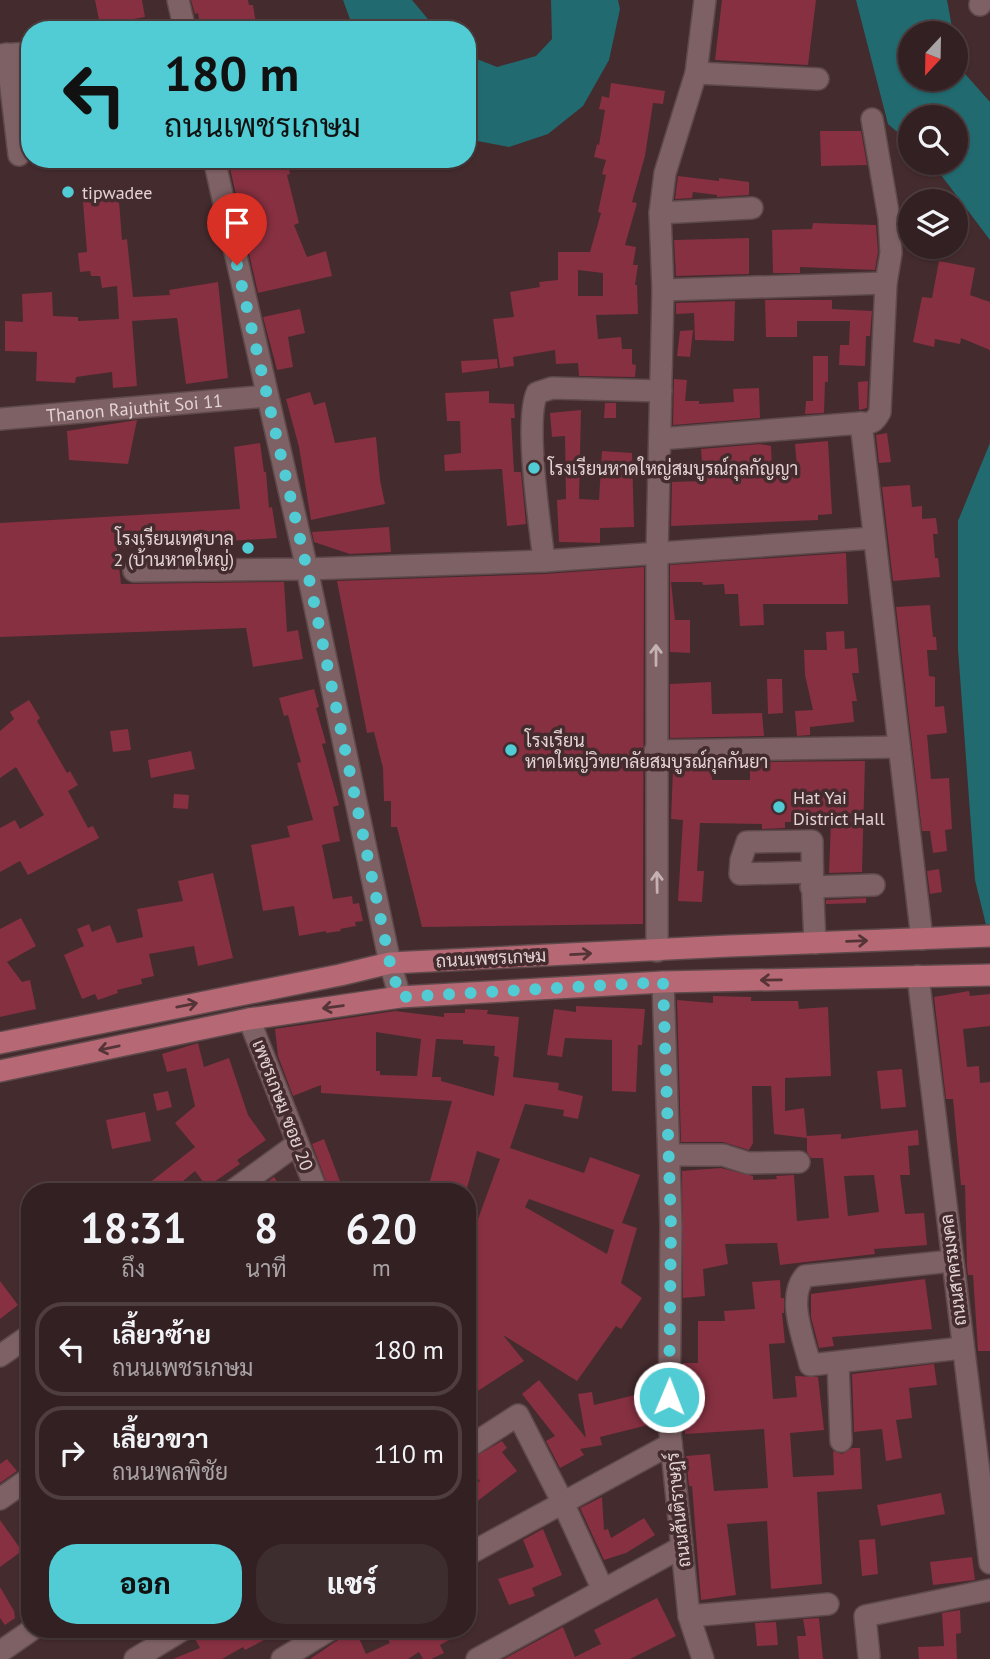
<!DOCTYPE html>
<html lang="th">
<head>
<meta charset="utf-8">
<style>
	body { margin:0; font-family:"PT Sans",Sarabun,sans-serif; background:#3e2d2f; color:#f1f3f6; height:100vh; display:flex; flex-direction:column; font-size:26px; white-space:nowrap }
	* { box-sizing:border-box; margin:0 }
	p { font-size:23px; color:#a9a3a5 }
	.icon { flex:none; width:38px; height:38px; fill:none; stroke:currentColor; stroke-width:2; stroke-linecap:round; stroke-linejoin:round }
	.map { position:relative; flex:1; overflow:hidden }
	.details { position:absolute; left:21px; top:1183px; width:455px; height:455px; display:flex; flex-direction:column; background:#332022; border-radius:28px; box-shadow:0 2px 5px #0004,0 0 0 2px #4e3e40 }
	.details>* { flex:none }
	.top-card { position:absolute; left:21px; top:21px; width:455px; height:147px; border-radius:28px; box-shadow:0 2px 5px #0004,0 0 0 2px #4e3e40; background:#51ccd4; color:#111; overflow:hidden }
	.needle { width:46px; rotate:202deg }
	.tools { position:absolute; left:898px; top:21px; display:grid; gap:14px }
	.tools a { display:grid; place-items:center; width:70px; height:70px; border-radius:50%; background:#332022; box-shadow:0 2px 5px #0004,0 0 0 2px #4e3e40; font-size:35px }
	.pin { position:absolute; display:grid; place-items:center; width:60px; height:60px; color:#fff; margin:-72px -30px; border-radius:50% 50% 50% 0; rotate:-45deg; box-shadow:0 0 7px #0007 }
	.pin .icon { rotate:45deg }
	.me { position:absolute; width:77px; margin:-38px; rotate:1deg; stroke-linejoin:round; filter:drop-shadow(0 0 5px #0008) }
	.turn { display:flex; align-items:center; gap:24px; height:147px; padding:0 28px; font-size:32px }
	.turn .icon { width:91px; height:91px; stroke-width:2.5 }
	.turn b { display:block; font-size:49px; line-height:60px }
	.eta { display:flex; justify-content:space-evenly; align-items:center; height:119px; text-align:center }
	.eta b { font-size:42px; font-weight:800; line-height:49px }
	.action { display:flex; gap:14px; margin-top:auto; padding:14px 28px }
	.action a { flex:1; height:80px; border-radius:28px; background:#51ccd4; color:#111; font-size:28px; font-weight:800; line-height:80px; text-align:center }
	.action a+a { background:#3e2d2f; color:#f1f3f6 }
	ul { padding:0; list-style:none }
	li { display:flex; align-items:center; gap:21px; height:94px; margin:0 14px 10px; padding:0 14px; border:4px solid #4e3e40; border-radius:28px }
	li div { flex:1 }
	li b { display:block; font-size:26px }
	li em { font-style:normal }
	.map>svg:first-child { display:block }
</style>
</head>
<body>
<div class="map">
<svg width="990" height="1659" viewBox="0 0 990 1659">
	<rect width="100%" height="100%" fill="#442b2e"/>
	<g fill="#216b70">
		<path d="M343,0H412L437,30H354Z"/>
		<path d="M551,0H618L620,9L609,60L583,106L548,134L509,147L467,139V55L497,67L536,56L552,39Z"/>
		<path d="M856,0H947L953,33H910V79H956V51L958,66L990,102V240L932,163H956V117H910V143L888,124Z"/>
		<path d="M990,443V941L975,880L958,649V521Z"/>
	</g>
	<g fill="#863041" fill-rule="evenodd">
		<path d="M95,0H142L145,17L100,25Z"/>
		<path d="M191,0H248L249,5H253L257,30H201L198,13L195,14Z"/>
		<path d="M722,0H816L808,65L715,60Z"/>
		<path d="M611,83L665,91L663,104L653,103L645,156L632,202L637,203L625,245L636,247L633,265H638L635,285H637L638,314L596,315L598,339L621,337L622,349H632V364L636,365L635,377L579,376L578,363L556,364L555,350L513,357L514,366L500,368L493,319L514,317L510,292L540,287L539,282L558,280V252H590L601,213L598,212L606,175L602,174L606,160L594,157L597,144L599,145L605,110L599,109L602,96L609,98ZM578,270L603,273V296H578Z"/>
		<path d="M820,131H861L867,165L821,166Z"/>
		<path d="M228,159H287L290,174L287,175L299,223L294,225L307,257L326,251L332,276L258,293Z"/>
		<path d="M678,176L719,181V178L749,182V195L717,197V195L693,192L692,198L675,199Z"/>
		<path d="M118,188L122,240L127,239L133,297L170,295L169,290L218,282L228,378L186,384L177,318L132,321L137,386L113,388L112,372L76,377L75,383L36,381L37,352L5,351V321L23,322L22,294L52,292L53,316L78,317V321L119,319L117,286L102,288L100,276H91L90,271L80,272L78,253L87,252L82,190Z"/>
		<path d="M813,223L876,225L878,252L875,270L800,267V273H773L772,230L812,229Z"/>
		<path d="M749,238V274L676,276L674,240Z"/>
		<path d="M939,261L975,268L970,295L990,302V350L961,338L960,344L935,339L934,347L913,342L922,297L932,298Z"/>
		<path d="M765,300H832V309L872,311L870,336H866L865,366L839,365L840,345H849L850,321H797V337H766Z"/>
		<path d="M735,301L734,341L695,340L694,313L676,314V303Z"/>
		<path d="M300,309L305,333L288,337L293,367L277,370L263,317Z"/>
		<path d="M693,330L690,357L677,356L680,331Z"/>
		<path d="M813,356H828V382H825L824,413L805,414L806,401H813Z"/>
		<path d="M497,359L498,368L462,373L461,361Z"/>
		<path d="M674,379L687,380L685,401H699V404L734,402L733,389L759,388L760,418L673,425Z"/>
		<path d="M868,381L867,408L859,410L858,382Z"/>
		<path d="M489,391V403L514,404L515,418H511L514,472H521L526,524L507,526L502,469L445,471L444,455L461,453L460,421H447L445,393Z"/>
		<path d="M310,392L314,405L325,402L335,443L376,437L380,480L385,504L311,520L299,447L286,399Z"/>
		<path d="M605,403H616V418H604Z"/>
		<path d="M581,410L579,499L599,500L602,451L632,453L634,527L600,528V543L559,542L557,500L566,499L565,436L552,437L550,413Z"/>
		<path d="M137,420L128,464L69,460L67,431Z"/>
		<path d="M887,433L891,462L879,463L876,435Z"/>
		<path d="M828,441L832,514L818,515V520L671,526L672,482L703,481L701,449L760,444L771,446L772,468L797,467L795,444Z"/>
		<path d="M260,443L264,472H266L269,508L272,507L277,538L117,548L121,584L284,582L287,632L298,630L303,659L253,667L246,628L0,637V523L240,509L234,447Z"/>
		<path d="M910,485L912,507L922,506V519L936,518L938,534H933L935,558H938L940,577L893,581L882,487Z"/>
		<path d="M389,527L391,552L350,554L314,542L312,532Z"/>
		<path d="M846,553L848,604H763L764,625L740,626L738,594H725L724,584L703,585L702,582H671L675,620H690V653L670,652V565Z"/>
		<path d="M644,567L643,924L422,927L397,827H391V801H384L383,768L374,732L367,733L337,581L544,574Z"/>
		<path d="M930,605L933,637H936L937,650H927L929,676L935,677V707L944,706L947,733L927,735L931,779L949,778L952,829L945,830L947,851L933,853L930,831H922L896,607Z"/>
		<path d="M844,631L845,649L857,648L859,673H852L857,701H852L854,722L810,727V735L797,736L795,711L813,710L805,675L804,650H827L826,632Z"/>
		<path d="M767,679H782L783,713L768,714Z"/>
		<path d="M711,682L712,714L762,713L764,736L670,738V684Z"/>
		<path d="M314,689L319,707L316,708L326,743L322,744L339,805L333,807L340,841L322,845L333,899L352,896L353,904L359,903L363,921L355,922L356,926L340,929L341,931L326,933V931L299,936L294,906L263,911L251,845L290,837L287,826L313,820L297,763L301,762L293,734L288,715L284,716L279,698Z"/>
		<path d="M29,700L40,718L37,721L67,773L70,771L78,785L68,791L88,828L93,826L99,838L28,875L20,861L0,872V828L15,820L20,829L44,815L16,767L0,778V731L14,719L10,712Z"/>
		<path d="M128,729L131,750L113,752L110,731Z"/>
		<path d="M191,751L195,769L151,778L148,760Z"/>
		<path d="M865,761L862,872L829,873L831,822H785V828L762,829V824L700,823L697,871H704L702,902L678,901L683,820L671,819L673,769L687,770L688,764L713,763L712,780H750V764L754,762Z"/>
		<path d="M174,794L189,795L188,809L173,808Z"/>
		<path d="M939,869L942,892L930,894L927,871Z"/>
		<path d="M213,873L233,958L198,966L194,946L149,954L154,976L141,979L142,984L117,990L118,993L98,1000L95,994L82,999L64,955L84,946L77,929L89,924L92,932L110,925L117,943L143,937L137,909L183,901L178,881Z"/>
		<path d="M866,898V903L826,904V900Z"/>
		<path d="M21,918L36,946L7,962L22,982L30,980L36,1009L0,1017V929Z"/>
		<path d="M969,991L970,996L990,994V1026L963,1029L967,1067L979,1066L980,1083L990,1082V1351H978L973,1275H968L967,1267L965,1185H961L953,1099H946L934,997Z"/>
		<path d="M713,996L751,997V1001H798L799,1009L828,1007L831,1076L785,1078V1111L804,1108L807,1138L774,1134L771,1086H752L753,1143L749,1150L723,1142H681L677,1000L713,1003Z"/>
		<path d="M576,1006L645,1009L642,1045H638L636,1092L612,1091V1040L565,1038L562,1057L547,1055L554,1009L576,1012Z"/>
		<path d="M465,1009L488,1010L487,1014L519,1017L513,1077L559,1083L558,1090L583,1096L578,1119L563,1116L564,1110L525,1104L510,1148L584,1173L590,1157L640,1175L622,1223L637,1228L621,1283L642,1298L621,1329L616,1326L577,1381L503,1335L524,1361L467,1398V1249L500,1159L477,1151L466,1192H427L452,1101L321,1093V1085L293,1096L278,1056L275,1029L395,1011L444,1017V1013H465ZM376,1032L421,1039L417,1076L380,1075V1071H376ZM436,1039L463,1040V1044L495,1046L494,1056L499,1057L494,1096L441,1081V1077H432ZM529,1199L614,1230L607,1254L525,1207Z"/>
		<path d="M198,1043L204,1067L229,1058L248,1115L266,1140L237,1160L240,1164L207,1187L195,1171L170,1192H154L148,1184L195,1147L175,1123L195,1106L186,1068L167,1072L162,1054Z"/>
		<path d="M902,1069L906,1107L881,1109L877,1071Z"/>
		<path d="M168,1091L172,1107L157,1111L153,1094Z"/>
		<path d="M145,1112L151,1141L112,1149L106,1120Z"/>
		<path d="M918,1130L919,1145L908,1146L910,1175H900L905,1214L924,1213L927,1245L874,1249L875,1254L780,1265L777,1243L725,1244L728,1264L703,1269L705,1296L683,1298L682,1171L721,1168L753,1176V1180L777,1179L776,1176L794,1175L797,1221L829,1218L823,1158H811L807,1152V1136L841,1134V1139ZM874,1175L879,1212L848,1216L844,1176Z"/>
		<path d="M324,1139L344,1192H330L312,1144Z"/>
		<path d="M274,1177L284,1192H254Z"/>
		<path d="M925,1279L932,1329L832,1337L834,1346L819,1348L811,1317V1294Z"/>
		<path d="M780,1280L781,1298H784V1313H782L785,1343L769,1344L773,1399L797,1397L795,1376L818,1377L824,1430L790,1433L793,1477L834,1475L833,1451L842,1454L852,1448H860L862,1489L817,1492L822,1584L771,1589L767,1521L727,1524L736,1595L701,1600L692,1486H689L686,1456L710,1454L714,1491L768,1488L764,1429L685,1434L683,1363H698V1321H725L724,1311L755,1309L752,1282Z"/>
		<path d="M0,1281L18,1305L0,1319Z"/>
		<path d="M934,1364L937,1385L909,1388L912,1418L896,1420L902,1458L886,1461L882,1429L854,1432L852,1374Z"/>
		<path d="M539,1380L586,1438L578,1394L592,1392L594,1405L639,1394L648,1425L600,1437L602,1445L580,1449L584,1455L560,1468L546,1441L555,1436L522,1394Z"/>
		<path d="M502,1441L507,1448L502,1452L517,1471L467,1509V1491L480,1481L467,1465V1461Z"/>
		<path d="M7,1459L17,1471L0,1483V1464Z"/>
		<path d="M941,1493L945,1514L881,1526L877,1505Z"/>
		<path d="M602,1497L604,1530L608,1529L611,1538L644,1518L655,1535L626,1553L604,1560L580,1508Z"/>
		<path d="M0,1520L22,1551L0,1567Z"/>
		<path d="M543,1529L562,1575L532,1588L535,1596L509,1605L498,1579L534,1567L523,1540Z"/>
		<path d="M875,1539L878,1574L862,1576L859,1540Z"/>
		<path d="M972,1557L975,1580L933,1585L930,1562Z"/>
		<path d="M0,1587L14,1611L15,1618L5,1625L0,1618Z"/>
		<path d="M657,1598L676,1636L630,1659H504L563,1627L575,1657L601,1644L594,1630Z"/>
		<path d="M960,1610L961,1633L956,1634L957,1659H919L918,1647L944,1646L942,1613Z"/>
		<path d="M819,1618L823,1659H799L797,1636H806L803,1619Z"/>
		<path d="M776,1622L778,1645L757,1646L755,1623Z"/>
		<path d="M206,1629H285L245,1650L243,1647L222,1659H173L200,1648L194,1637Z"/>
		<path d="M344,1629H355L366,1654L390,1643L383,1629H401L406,1638L423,1629H469L440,1645L444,1653L431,1659H423L419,1652L408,1659H310L338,1640Z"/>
	</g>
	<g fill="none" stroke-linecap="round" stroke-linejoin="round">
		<g stroke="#5e494b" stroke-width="24">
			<g id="minor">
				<path d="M178,0L185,30"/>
				<path d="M980,5L981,0"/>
				<path d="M7,54L19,155"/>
				<path d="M0,55L30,53"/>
				<path d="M696,73L705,0"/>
				<path d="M214,159L307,569L390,963L400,997"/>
				<path d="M660,213L752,208"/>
				<path d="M663,290L886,283"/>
				<path id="s1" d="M0,419L267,396"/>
				<path d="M861,423C871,424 875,422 880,412L886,283L891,253L889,218L872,119"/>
				<path d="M660,439L861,423L922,939"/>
				<path d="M544,561C540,524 524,423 537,393L552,388L661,391"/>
				<path d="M134,571L307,569L544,561L874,538"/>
				<path d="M655,751L899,747"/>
				<path d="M812,872L740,874L741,860L747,842L812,841C812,875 813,909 815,943"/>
				<path d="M811,887L874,885"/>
				<path d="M657,951V553L663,290L660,213L665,173L696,73L818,79"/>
				<path d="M918,976L990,1563"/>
				<path d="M663,982L671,1226L669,1422L689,1616L703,1659"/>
				<path d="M249,1019L317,1192"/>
				<path d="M669,1155H723L748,1163L799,1162"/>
				<path d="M231,1192L297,1144"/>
				<path d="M952,1261L805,1276C786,1298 804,1339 810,1365L962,1348"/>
				<path d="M0,1356L30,1335"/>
				<path d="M838,1363L841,1441"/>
				<path d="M467,1448L518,1415L563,1503L603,1590"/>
				<path d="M0,1499L30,1478"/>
				<path d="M467,1555L671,1444"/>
				<path d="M689,1616L828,1604"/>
				<path d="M0,1652L33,1629"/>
				<path d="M869,1656L865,1616L990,1590"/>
				<path d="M135,1659L184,1629"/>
				<path d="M282,1659L331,1629"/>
				<path d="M477,1659L682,1547"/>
			</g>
		</g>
		<g stroke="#5e494b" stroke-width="24">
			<g id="major">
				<path d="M0,1043L340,975L390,963L729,946L990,936"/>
				<path d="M0,1071L249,1019L400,997L663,982L990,975"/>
			</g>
		</g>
		<use href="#minor" stroke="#7e6164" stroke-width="21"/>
		<use href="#major" stroke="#b66874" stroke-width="21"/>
	</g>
	<defs><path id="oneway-shaft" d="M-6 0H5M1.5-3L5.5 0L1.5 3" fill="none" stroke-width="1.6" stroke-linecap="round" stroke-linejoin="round" transform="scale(1.75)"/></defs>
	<g stroke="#c5b1b2">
		<use href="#oneway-shaft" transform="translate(656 655) rotate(-90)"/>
		<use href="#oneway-shaft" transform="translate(657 882) rotate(-91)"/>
	</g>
	<g stroke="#553438">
		<use href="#oneway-shaft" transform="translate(857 941) rotate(-2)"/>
		<use href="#oneway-shaft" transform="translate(581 954) rotate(-3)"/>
		<use href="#oneway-shaft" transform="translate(771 980) rotate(179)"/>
		<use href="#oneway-shaft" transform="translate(187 1005) rotate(-11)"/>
		<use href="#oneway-shaft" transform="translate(333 1007) rotate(172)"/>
		<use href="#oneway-shaft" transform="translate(109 1048) rotate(168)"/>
	</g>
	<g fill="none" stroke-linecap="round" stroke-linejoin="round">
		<path stroke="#51ccd4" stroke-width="12" stroke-dasharray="0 21.6" d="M237,265L307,569L390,963L400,997L663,982L671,1226L669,1397"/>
	</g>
	<g fill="#51ccd4" stroke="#442b2e" stroke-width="2.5">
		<circle cx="68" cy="192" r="7"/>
		<circle cx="534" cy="468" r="7"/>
		<circle cx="248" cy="548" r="7"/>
		<circle cx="511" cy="750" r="7"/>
		<circle cx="779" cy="807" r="7"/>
	</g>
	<g text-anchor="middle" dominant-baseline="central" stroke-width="7" stroke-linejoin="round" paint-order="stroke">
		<g font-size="18" fill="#e4d3d4" stroke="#442b2e" text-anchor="start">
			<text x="82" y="192">tipwadee</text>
			<text x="548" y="468">โรงเรียนหาดใหญ่สมบูรณ์กุลกัญญา</text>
			<text x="234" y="538" text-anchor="end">โรงเรียนเทศบาล<tspan x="234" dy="21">2 (บ้านหาดใหญ่)</tspan></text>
			<text x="525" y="740">โรงเรียน<tspan x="525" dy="21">หาดใหญ่วิทยาลัยสมบูรณ์กุลกันยา</tspan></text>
			<text x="793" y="797">Hat Yai<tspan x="793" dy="21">District Hall</tspan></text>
		</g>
		<g font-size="18" fill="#e4d3d4" stroke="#442b2e">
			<text stroke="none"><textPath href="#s1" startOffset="135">Thanon Rajuthit Soi 11</textPath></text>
			<text transform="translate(491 958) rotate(-3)">ถนนเพชรเกษม</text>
			<text transform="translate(283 1105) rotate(69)">เพชรเกษม ซอย 20</text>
			<text transform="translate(953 1270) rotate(-97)">ถนนสาครมงคล</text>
			<text transform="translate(678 1510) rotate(-96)">ถนนสันติราษฎร์</text>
		</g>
	</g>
</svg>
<div class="tools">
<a><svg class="needle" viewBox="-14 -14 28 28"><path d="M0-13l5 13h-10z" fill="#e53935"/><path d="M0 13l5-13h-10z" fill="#a9a3a5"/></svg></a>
<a><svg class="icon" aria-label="search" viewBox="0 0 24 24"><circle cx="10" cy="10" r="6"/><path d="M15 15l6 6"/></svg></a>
<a><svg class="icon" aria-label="layers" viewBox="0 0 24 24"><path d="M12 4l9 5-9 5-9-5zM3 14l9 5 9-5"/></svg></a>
</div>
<div class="pin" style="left:237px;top:265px;background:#d93025"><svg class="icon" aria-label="arrive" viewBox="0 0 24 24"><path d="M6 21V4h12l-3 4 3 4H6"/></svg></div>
<svg class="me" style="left:669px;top:1397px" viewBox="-20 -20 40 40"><circle r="17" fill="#51ccd4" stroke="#fff" stroke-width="3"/><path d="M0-11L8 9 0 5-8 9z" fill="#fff"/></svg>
<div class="top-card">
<div class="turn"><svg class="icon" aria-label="left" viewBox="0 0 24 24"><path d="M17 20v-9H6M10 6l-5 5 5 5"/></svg><div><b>180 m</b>ถนนเพชรเกษม</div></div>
</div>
<section class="details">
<div class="eta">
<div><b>18:31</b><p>ถึง</p></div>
<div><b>8</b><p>นาที</p></div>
<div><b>620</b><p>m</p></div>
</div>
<ul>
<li><svg class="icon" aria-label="left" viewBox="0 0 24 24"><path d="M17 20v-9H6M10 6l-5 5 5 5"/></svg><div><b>เลี้ยวซ้าย</b><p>ถนนเพชรเกษม</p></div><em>180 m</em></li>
<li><svg class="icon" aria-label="right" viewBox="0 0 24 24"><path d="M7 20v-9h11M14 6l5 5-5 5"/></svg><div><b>เลี้ยวขวา</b><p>ถนนพลพิชัย</p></div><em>110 m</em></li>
</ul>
<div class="action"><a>ออก</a><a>แชร์</a></div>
</section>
</div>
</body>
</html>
